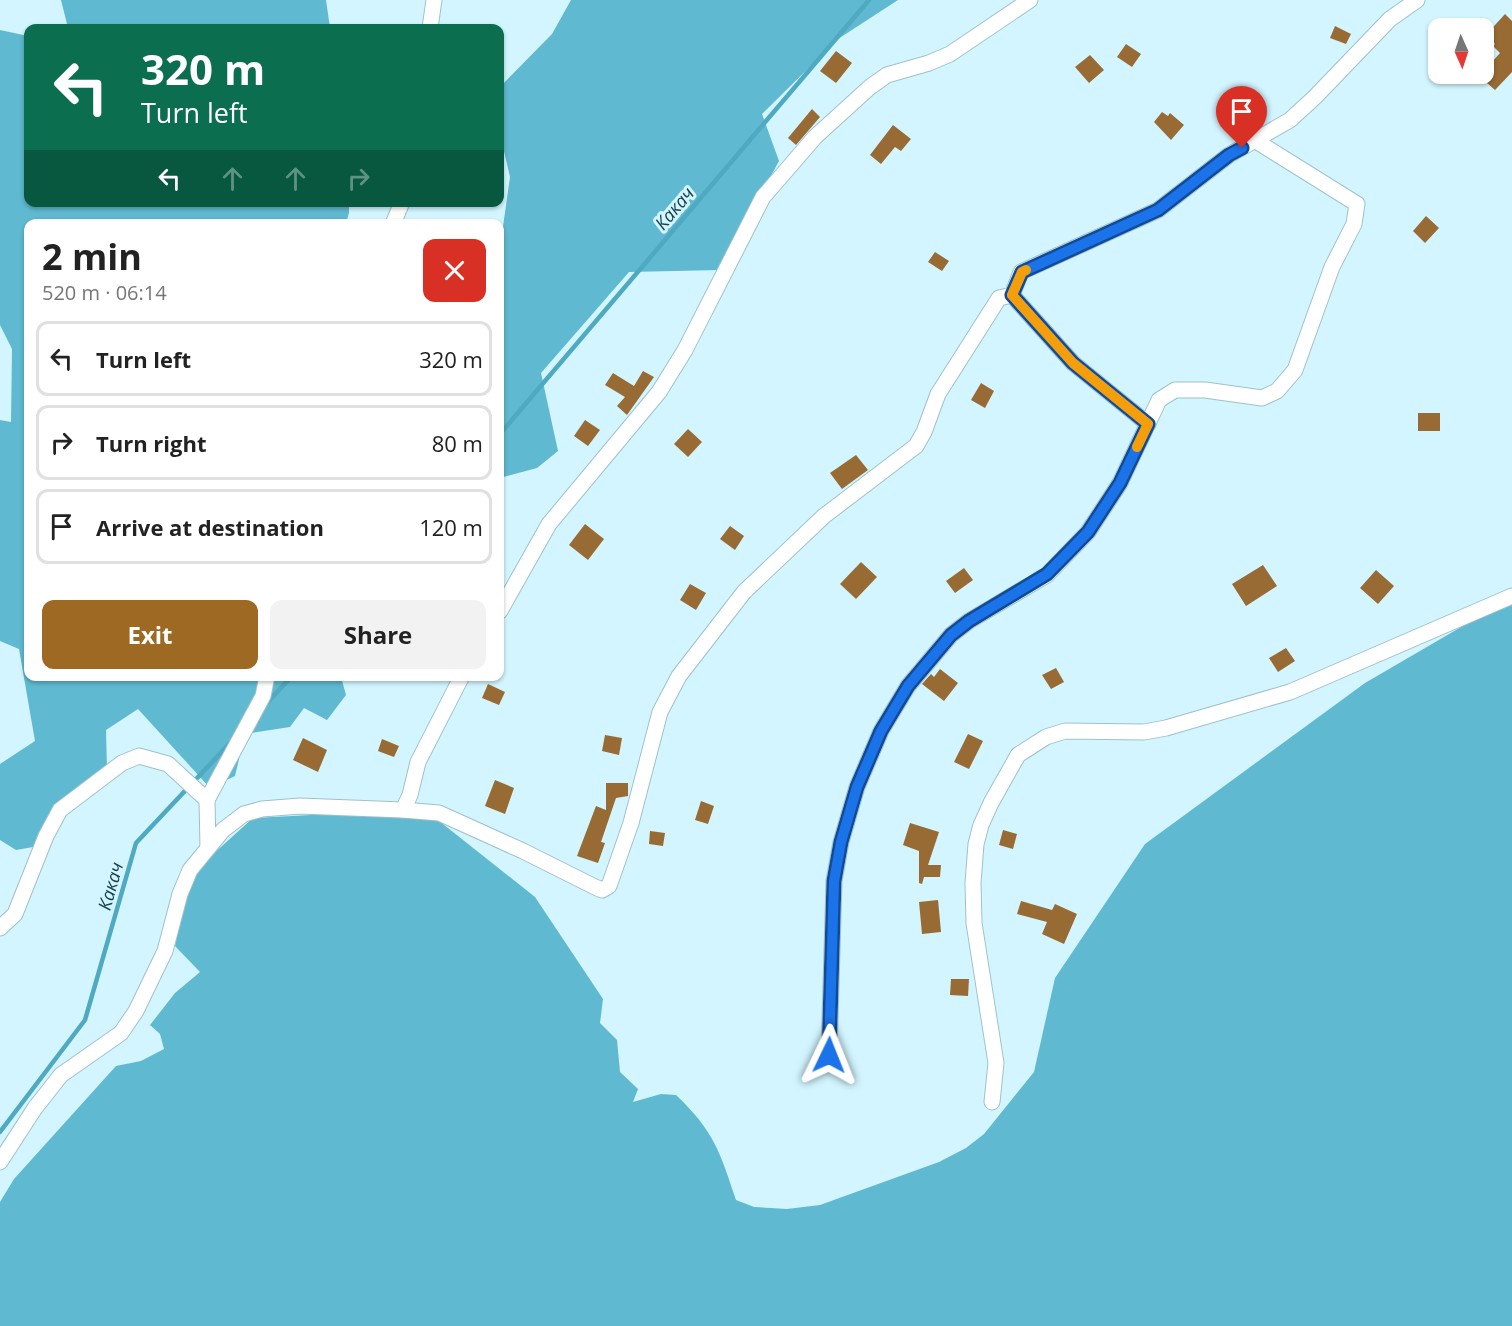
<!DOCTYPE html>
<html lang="en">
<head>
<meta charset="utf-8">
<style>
	body { margin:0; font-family:"Open Sans",sans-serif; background:#f2f2f2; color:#222; height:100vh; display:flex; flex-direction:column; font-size:22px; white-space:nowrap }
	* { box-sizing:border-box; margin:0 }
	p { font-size:20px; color:#767676 }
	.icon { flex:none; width:33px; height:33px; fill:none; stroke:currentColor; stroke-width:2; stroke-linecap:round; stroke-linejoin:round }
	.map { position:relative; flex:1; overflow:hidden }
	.drawer { position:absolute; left:24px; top:219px; width:480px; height:462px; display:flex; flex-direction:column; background:#fff; border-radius:12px; box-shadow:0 2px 4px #0004 }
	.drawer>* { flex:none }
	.guide { position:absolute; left:24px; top:24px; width:480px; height:183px; border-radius:12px; box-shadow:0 2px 4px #0004; background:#0b6e4f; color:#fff; overflow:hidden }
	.needle { width:39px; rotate:177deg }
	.fabs { position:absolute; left:1428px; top:18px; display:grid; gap:12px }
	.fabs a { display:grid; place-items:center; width:66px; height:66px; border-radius:12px; background:#fff; box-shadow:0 2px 4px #0004; font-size:30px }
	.pin { position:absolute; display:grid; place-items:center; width:51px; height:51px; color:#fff; margin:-62px -26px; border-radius:50% 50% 50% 0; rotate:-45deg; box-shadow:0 0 6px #0007 }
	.pin .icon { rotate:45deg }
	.me { position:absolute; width:66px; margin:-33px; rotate:2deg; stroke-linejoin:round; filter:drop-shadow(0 0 4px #0008) }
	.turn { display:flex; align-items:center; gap:21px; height:126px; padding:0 18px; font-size:27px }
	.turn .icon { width:78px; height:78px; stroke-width:2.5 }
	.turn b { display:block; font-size:42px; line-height:51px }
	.lanes { display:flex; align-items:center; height:57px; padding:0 18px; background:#0003; justify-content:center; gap:30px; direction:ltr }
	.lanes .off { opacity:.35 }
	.round { display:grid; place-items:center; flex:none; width:63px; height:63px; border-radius:12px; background:#f2f2f2 }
	.head { display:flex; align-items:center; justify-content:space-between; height:102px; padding:0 18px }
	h1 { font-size:36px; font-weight:700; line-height:45px }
	.action { display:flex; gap:12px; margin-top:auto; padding:12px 18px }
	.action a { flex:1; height:69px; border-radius:12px; background:#9e6922; color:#fff; font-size:24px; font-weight:700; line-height:69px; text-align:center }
	.action a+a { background:#f2f2f2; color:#222 }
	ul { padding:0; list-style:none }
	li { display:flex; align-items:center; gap:18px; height:75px; margin:0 12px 9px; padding:0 6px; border:3px solid #e0e0e0; border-radius:12px }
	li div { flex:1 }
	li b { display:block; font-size:22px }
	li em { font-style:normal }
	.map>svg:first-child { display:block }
</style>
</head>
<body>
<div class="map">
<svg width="1512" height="1326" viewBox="0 0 1512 1326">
	<rect width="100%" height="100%" fill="#d2f5ff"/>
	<g fill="#5fb9d0">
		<path d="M61,0H326L330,28H68Z"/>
		<path d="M571,0H898L838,39L762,114L779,161L720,270L629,272L541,373L558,451L537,468L500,478V248L510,177L500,134V87L552,34Z"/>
		<path d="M0,30L28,36V202L349,203V213L346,223L28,224V676L341,677L346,695L327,720L304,708L290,727L245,734L235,776L210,788L138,709L106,730L107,770L54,807L33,847L16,850L0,840V764L35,741L19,649L0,641V420L11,422L12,349L0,325Z"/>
		<path d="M1512,605V1326H0V1202L14,1179L116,1066L141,1061L164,1049L160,1034L150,1025L175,993L200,972L175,946L183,901L201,865L253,818L424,809L535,897L603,999L600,1023L617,1040L620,1072L638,1089L633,1102L661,1094L676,1095C714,1131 720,1152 736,1200L754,1207L787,1209L820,1205L939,1162L966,1148L984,1134L1034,1072L1055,978L1145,844L1365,683L1468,623Z"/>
	</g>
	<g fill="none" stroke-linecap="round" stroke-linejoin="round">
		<g stroke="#4fa9c0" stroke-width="4.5">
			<path d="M500,434L869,0"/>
			<path d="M265,705L292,676"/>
			<path d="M0,1132L85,1020L136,843L231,742"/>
		</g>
	</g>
	<g fill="#986b34">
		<path d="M1505,14L1512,21V72L1495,90L1479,76L1484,74V71L1500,53L1493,46L1495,44L1486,35Z"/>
		<path d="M1335,26L1351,34L1346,44L1330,38Z"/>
		<path d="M1126,44L1141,54L1132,67L1117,57Z"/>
		<path d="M836,51L852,63L836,83L820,71Z"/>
		<path d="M1090,55L1104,70L1089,83L1075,67Z"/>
		<path d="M812,109L820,117L796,145L788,138Z"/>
		<path d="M1162,112L1168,116L1170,113L1184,125L1171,140L1154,122Z"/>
		<path d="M893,125L911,139L901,151L895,147L881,164L870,155Z"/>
		<path d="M1426,216L1439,228L1425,243L1413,231Z"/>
		<path d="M935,252L949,261L942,271L928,262Z"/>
		<path d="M643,371L654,377L627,415L617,406L625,397L605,385L613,373L634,386Z"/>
		<path d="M981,383L994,391L985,408L971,400Z"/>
		<rect x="1418" y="413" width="22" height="18"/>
		<path d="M585,420L600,430L588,446L574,436Z"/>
		<path d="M688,429L702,442L688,457L674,444Z"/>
		<path d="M856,455L868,470L842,489L830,473Z"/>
		<path d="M585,524L604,539L588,560L569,545Z"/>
		<path d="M730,526L744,536L735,550L720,539Z"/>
		<path d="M861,562L877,577L856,599L840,584Z"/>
		<path d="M1263,565L1277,586L1246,606L1232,584Z"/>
		<path d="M964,568L973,580L955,593L946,581Z"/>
		<path d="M1376,570L1394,586L1378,604L1360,588Z"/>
		<path d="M690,584L706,593L696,610L680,600Z"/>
		<path d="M1286,648L1295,661L1278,672L1269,658Z"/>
		<path d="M1056,668L1064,682L1051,689L1042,675Z"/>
		<path d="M940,669L958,683L944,701L922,684L931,674L934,677Z"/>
		<path d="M488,684L505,692L499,705L482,698Z"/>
		<path d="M968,734L983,741L969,769L954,762Z"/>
		<path d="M605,735L622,738L619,755L602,751Z"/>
		<path d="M303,738L327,750L318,772L293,760Z"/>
		<path d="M382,739L399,746L394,757L378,751Z"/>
		<path d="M495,780L514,788L505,814L485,806Z"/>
		<path d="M606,783H628V796L616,798L601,842L605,843L598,863L577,856L596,806L606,810Z"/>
		<path d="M701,801L714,806L708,824L695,820Z"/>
		<path d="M910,823L939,832L928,865H941L940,877H924L922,884L919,883V851L903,845Z"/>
		<path d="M1003,830L1017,834L1013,849L999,845Z"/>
		<path d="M650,831L665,833L663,846L649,844Z"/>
		<path d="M938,900L941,932L922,934L919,902Z"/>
		<path d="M1021,901L1052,910L1055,904L1077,914L1064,944L1042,934L1047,922L1017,914Z"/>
		<path d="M951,979H969L968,996L950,995Z"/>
	</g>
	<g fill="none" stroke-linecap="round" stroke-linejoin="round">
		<g stroke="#9fc1ca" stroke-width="17">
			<g id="street">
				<path d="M430,28L434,0"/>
				<path d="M393,224L402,202"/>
				<path d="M1012,295L1073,363L1148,424"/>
				<path d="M500,611L549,524L659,392L685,350L763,197L790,166L815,137L870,87L887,75L929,63L950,54L1030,0"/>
				<path d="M207,800L263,696L267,676"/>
				<path d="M403,810L439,813L523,851L595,887L602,890L609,886L631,823L660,712L679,676L744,592L824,516L916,446L924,432L938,394L999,298L1012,295L1021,272L1158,210L1229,155L1290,120L1315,97L1390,19L1417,0"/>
				<path d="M0,928L15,914L46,836L60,810L122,763L139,756L168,764L207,800L208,848"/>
				<path d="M829,1055L834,881L841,842L857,787L881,731L908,686L951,635L969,621L1047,575L1088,532L1120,483L1159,400L1175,390H1205L1262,398L1277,391L1295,370L1332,267L1354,224L1357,204L1256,141"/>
				<path d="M992,1102L996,1063L974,923L973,883L976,844L981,825L991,803L1018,755L1046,737L1065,731L1144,732L1166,728L1290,692L1512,596"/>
				<path d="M0,1162L35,1108L61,1075L121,1033L136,1011L165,951L180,894L190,870L223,830L244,814L262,809L300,806L403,810L410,795L418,762L462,676"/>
			</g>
		</g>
		<use href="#street" stroke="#fff" stroke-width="15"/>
	</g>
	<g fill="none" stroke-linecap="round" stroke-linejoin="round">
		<g stroke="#114b97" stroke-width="15">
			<path id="route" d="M829,1055L834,881L841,842L857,787L881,731L908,686L951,635L969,621L1047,574L1088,532L1120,483L1148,424L1073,363L1012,295L1022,272L1158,210L1229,155L1242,148"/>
		</g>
		<use href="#route" stroke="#1a73e8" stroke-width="10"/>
		<path stroke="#f59e0b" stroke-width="10" d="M1026,270L1022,272L1012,295L1073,363L1148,424L1137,447"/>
	</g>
	<g text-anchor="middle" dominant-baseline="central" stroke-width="6" stroke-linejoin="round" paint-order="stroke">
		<g font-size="18" font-style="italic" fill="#18414b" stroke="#d2f5ff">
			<text transform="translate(674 208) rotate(-50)">Какач</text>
			<text transform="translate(110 886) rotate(-74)">Какач</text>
		</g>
	</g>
</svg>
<div class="fabs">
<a><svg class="needle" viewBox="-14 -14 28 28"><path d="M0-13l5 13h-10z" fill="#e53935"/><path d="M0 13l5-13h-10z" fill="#767676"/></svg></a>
</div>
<div class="pin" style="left:1242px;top:148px;background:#d93025"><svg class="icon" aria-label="arrive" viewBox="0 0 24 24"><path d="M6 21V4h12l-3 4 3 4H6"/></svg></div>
<svg class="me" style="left:829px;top:1055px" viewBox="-20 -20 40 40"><path d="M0-17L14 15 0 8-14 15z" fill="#1a73e8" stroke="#fff" stroke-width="4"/></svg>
<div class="guide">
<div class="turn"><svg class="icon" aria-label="left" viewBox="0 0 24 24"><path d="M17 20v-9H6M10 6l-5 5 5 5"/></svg><div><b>320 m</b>Turn left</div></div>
<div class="lanes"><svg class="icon" aria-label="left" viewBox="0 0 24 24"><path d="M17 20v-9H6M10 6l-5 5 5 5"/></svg><svg class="icon off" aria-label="ahead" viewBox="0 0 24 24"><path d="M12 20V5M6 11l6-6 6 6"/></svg><svg class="icon off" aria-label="ahead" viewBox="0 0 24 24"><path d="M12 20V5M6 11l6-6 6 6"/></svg><svg class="icon off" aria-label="right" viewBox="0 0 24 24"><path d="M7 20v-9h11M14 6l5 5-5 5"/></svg></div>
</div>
<section class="drawer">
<div class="head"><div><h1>2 min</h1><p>520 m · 06:14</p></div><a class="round" style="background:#d93025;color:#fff"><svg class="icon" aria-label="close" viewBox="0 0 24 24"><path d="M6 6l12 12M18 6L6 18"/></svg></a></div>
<ul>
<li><svg class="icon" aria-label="left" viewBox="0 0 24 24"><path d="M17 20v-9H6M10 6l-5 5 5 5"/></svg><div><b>Turn left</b></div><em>320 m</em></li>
<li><svg class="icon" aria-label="right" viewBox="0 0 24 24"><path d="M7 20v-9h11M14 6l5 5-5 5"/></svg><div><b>Turn right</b></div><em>80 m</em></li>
<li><svg class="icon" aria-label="arrive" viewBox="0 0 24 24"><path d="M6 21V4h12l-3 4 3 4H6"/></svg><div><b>Arrive at destination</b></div><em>120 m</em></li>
</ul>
<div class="action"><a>Exit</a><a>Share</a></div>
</section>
</div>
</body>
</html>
